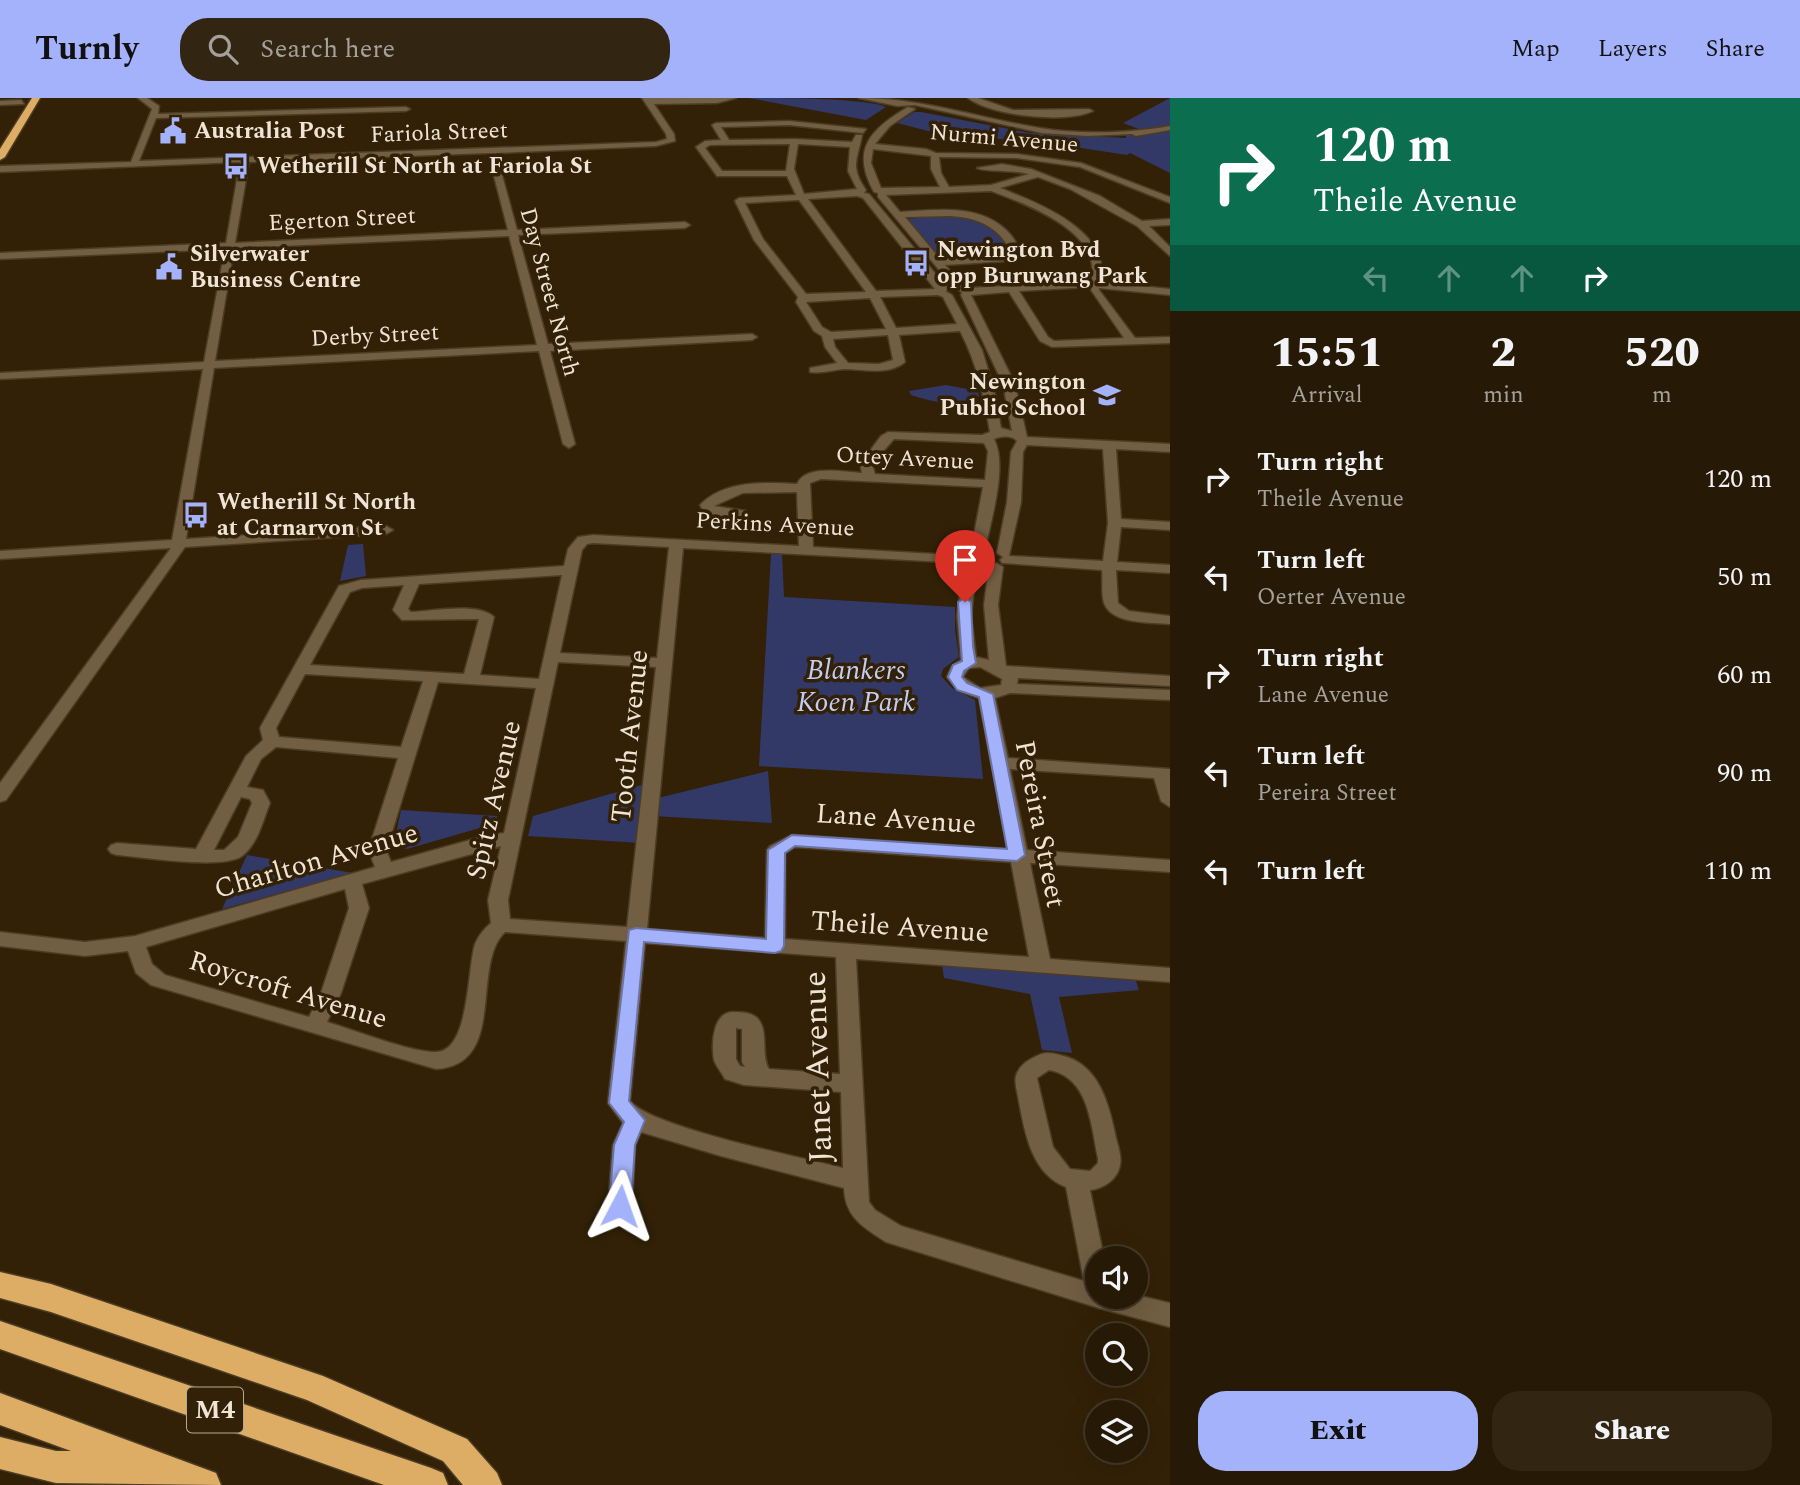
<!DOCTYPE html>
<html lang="en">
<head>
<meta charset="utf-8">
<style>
	body { margin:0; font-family:Spectral,serif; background:#322613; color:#f1f3f6; height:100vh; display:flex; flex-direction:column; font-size:26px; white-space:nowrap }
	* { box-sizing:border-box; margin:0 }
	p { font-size:23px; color:#a4a09a }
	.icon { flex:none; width:38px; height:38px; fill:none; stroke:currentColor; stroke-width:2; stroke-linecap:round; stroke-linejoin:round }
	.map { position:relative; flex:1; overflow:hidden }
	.side { display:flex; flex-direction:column; background:#261905; width:630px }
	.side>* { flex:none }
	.banner { background:#0b6e4f; color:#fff; overflow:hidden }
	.buttons { position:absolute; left:1085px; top:1148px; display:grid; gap:14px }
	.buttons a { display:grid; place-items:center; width:63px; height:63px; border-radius:50%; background:#261905; box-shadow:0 7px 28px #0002,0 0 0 2px #423827; font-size:35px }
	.pin { position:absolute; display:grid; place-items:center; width:60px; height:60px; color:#fff; margin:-72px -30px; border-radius:50% 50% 50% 0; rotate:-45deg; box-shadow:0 0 7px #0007 }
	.pin .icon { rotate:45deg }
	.me { position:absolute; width:77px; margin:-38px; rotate:4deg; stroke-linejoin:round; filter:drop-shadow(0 0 5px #0008) }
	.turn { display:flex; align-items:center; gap:24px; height:147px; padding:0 28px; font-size:32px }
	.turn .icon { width:91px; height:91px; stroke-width:2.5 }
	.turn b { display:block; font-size:49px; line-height:60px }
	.lanes { display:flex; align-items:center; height:66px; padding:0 28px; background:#0003; justify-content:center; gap:35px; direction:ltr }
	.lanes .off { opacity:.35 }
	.eta { display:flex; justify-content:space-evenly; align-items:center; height:119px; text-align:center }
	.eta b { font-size:42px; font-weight:800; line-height:49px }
	.button { display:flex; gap:14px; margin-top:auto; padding:14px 28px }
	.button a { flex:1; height:80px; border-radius:28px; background:#a4b2fc; color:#111; font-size:28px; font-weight:800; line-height:80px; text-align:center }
	.button a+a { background:#322613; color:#f1f3f6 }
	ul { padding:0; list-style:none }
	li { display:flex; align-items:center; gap:21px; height:98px; padding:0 28px }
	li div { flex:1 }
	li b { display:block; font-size:26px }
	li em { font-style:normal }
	header { display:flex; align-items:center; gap:42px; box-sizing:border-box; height:98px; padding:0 35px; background:#a4b2fc; color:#111 }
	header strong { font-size:33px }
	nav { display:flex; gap:38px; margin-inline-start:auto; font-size:24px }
	.search { width:490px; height:63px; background:#322613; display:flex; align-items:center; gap:18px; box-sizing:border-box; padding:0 24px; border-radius:28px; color:#a4a09a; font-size:26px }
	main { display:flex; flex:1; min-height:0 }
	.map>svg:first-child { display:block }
</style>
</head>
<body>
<header>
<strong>Turnly</strong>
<div class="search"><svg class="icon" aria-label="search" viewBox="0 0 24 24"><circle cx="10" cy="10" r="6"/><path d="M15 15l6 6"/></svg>Search here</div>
<nav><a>Map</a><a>Layers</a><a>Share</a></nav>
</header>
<main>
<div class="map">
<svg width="1170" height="1387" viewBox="0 0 1170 1387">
	<rect width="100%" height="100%" fill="#322107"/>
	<g fill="#333967">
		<path d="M749,0C778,0 865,0 886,9L866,22Z"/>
		<path d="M1170,0V75L1130,55L1127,57L1062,47L936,35L897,25L914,14H921L1030,35L1126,40V37L1144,33L1123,25Z"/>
		<path d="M970,116C987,125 1004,136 1013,153L1011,159L941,160L905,121Z"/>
		<path d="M946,287L978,293L979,298C959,310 932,304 911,297L909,293Z"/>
		<path d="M363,446L366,478L340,483L348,447Z"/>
		<path d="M771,456H782L784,499L955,509V532L959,559L943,571L941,578L952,590L975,602L983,681L759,668Z"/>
		<path d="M768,673L772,725L654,718V701Z"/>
		<path d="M645,686L641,745L528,738L533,718Z"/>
		<path d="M401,712L497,718V725L407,751L399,749L395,741Z"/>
		<path d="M247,757L353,775L222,811Z"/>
		<path d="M942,866L1135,880L1139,892L1059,899L1072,955L1042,952L1030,896L944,880Z"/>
	</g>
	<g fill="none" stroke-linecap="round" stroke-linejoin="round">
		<g stroke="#4c3c24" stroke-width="3">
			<g id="minor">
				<path d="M138,0H147L159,8L158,16L406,9L410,11L406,13L156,20L139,63L656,44L667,41L666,36L642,0H736L717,5L654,6L674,36L675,43L656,48L496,55L517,132L685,124L690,127L685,130L518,137L548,246L752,236L757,239L752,242L550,253L575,346L569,350L563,346L539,253L214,270L186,441L386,428L393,432L386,436L185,449L6,702L0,704V685L171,450L0,461V453L172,442L203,271L0,281V275L204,264L225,151L0,161V155L226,145L240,64L0,74V68L131,64L152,11ZM488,55L508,132L235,145L249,64ZM509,138L537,247L215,263L234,150Z"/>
				<path d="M859,0C922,0 979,20 1040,30C1082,37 1130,35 1170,28V32L1136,38L1132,36L1087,38L1042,35L915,7L897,8Z"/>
				<path d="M968,0H978L1013,12L1089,11L1093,13C1067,26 991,18 968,0Z"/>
				<path d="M21,2L24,6L0,7V3Z"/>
				<path d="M908,9L915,11L890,28L875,46L926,51L936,55L1017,56L1081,65L1170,99V105L1080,69L1017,60L939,59L941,75L949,89L991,87L1029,76C1015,72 984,74 977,70L1002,66L1031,71L1100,98L1142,123L1170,121V127L1149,128L1170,149V158L1137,128L1070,91L1038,79L1000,90C1036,104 1114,134 1100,184L1170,191V197L1099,190V192L1135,240L1170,239V245L1052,249L1040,243L1009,194L971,197L1015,286L1027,339L1170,346V354L1116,351L1121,421L1170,424V432L1121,429L1117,464L1170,467V475L1116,472L1118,505L1129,513L1170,518V526C1151,524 1112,527 1104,505C1101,496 1103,481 1102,472L1002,465L1000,462L1003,459L997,455L1007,404L1011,354L1017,343C1011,337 1001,338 994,341C1008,368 991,421 985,452L978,456L971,452L983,389L821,381L810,385L813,449L970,458L971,463L977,467L971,518L976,559L989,562L984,507L989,469L996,465L1003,469L998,507L1006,568L1170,578V588L1018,580L1017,586L1170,592V602L1010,595L995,600L1008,660L1170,671V709L1161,703L1154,680L1010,671L1027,752L1170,762V774L1030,765L1050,861L1170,870V884L856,861L869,1104L875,1112L901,1128L1084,1183L1066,1089C1032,1076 1025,1036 1019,1004C1018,996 1014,985 1016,978C1020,966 1028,962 1039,957C1046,954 1052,955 1060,957C1099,965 1109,1006 1116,1040C1118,1048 1122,1059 1120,1067C1118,1081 1103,1091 1090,1092L1104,1160H1097V1199L1136,1197L1170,1205V1229L1099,1210L886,1144C863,1129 845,1119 844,1090L721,1058L641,1034L635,1047L632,1108L628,1115L620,1118L612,1115L608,1108L613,1047L623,1025L608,1005L626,843L505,834C470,867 508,967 436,971L151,887L136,875L128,853L85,858L0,848V834L85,844L135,838L375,769L369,754L370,747L398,660L276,649L261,661L247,689L263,692L270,705C263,722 258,746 242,758C223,772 143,759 117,757L111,755L108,751L111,747L117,745L196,751L246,658L263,642L260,630L339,488L361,482L564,468L568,451L578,439L593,437L799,448L797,394L743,395L714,408L746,413L748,416L741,420L705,416L700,407C724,382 765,384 797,386C806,366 843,374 862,375L860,366L881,338L888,334L982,337L990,334C984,299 977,265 960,233L899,237L905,264C888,278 864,271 844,271C832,272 822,276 810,274V270L837,265L825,249L822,238L814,233L796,204L798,199L754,142L735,103L739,100L796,97L787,78H717L696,49L705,43L721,42L712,27L716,25L789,23L866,31L863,35L789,27L721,29L729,42L795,41L852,44L856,37H862C858,61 849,68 866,92L864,95L869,96L944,186L950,185L878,99V95L874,94C850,51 871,31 908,9ZM790,46L786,73H722L705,50L710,47ZM798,46L850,49L848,73L857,91L804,96L794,71ZM873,51L931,58V71L940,89L881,90L871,65ZM991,93C1026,106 1104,134 1091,183L970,190L962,186L945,167L1007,163L1020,158C1020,151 1015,141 1009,135C981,105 937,112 900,114L886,97ZM857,98L863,100L935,191L876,193L808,101ZM799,102L866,194L806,196L763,141L745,105ZM950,118C979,120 998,128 1012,155L940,161L905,119ZM1089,189L1124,240L1054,243L1048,239L1019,193ZM956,191L962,194L961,197L1003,286L1012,333L1001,330L994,291L982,252L952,197L945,193ZM938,197L943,199L957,226L896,230L880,199ZM870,200L886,231L831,234L822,229L806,204ZM888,237L893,262L879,266L848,265L835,249L833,241ZM894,341L984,345L988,353L985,382L875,376L872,366ZM1027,347L1103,351L1108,425L1103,463L1009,458L1021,404L1023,354ZM593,445L669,449L657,560L560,555L582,452L587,446ZM683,450L964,465L957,518L961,562L952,568L947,579L959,593L979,600L1008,751L792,737L770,748L767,752L765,840L647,831ZM562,477L539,581L480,577L494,519C479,504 432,513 411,514L408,511L419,486ZM404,487L393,512L402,522L479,521L464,576L310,567L350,494L362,490ZM558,564L656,569L627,829L510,821L508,802ZM980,569L1002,581L1001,587L980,590L963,579L969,570ZM305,576L423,583L401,649L279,639L276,630ZM438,584L536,590L504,735L488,737L391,764L387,754L388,747ZM241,699L250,701L252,705L238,739L224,752H214ZM501,748L488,802L491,825C484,831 479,837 475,846C467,871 470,955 435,954C410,954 354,932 327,924L341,895L369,810L362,786ZM795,749L1011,764L1029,859L785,841V755ZM345,791L349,810L321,895L309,919L165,877L152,866L146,849ZM645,845L836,859L840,976L769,971C760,956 770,931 756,919C751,915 742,914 735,914C713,912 711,945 714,962C716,968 722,975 725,981L744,987L841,994L843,1070C804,1060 650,1029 630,1003ZM736,930L742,931V964L745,969L740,968L736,961ZM1049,972C1089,979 1091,1027 1098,1060V1065L1090,1073L1070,1071L1053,1049L1037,980Z"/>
			</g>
		</g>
		<g stroke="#4c3c24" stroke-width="3">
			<g id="highway">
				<path d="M32,0H40L5,59L0,62V51Z"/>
				<path d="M0,1174L51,1186L323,1278L467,1341L497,1375L502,1387H463L443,1363L307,1302L51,1214L0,1200Z"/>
				<path d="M0,1223L431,1370L443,1375L448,1387H384L0,1251Z"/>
				<path d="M0,1295L216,1375L221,1387L56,1385L0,1371V1339L56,1353H71L0,1327Z"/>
			</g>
		</g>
		<use href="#minor" fill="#715e43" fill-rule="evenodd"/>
		<use href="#highway" fill="#ddad65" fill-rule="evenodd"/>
	</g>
	<path fill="#a4b2fc" stroke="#6b74a4" stroke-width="2" d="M965,500L971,504L973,549L976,565L964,573L962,579L967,585L993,596L1025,757L1017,763L795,748L785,755L784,848L781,853L775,855L644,844L629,1003L645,1022L635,1047L631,1108L628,1115L620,1118L612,1115L609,1108L614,1047L624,1024L609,1005L629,832L636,830L766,841L768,752L792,737L1007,751L979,599L957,592L948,579L953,567L962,563L958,504Z"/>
	<defs>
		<g id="civic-bare" transform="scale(2.1)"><path d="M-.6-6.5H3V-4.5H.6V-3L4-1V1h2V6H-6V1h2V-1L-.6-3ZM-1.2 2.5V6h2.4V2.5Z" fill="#a4b2fc" stroke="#322107" stroke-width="2.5" paint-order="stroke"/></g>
		<g id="bus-bare" transform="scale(2.1)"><path d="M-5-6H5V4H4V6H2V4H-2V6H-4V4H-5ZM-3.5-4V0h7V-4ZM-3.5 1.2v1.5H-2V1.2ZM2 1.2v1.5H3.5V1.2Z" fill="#a4b2fc" stroke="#322107" stroke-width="2.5" paint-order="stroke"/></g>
		<g id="school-bare" transform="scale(2.1)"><path d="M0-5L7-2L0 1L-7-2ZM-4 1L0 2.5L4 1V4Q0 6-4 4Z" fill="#a4b2fc" stroke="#322107" stroke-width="2.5" paint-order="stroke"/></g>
	</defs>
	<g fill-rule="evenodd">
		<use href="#civic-bare" x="173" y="33"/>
		<use href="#bus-bare" x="236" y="68"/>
		<use href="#bus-bare" x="916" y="165"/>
		<use href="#civic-bare" x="169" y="169"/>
		<use href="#school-bare" x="1107" y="297"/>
		<use href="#bus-bare" x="196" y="417"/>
	</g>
	<g text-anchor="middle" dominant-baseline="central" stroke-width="7" stroke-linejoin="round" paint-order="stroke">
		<g font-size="23" font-weight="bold" fill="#efe4d5" stroke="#322107" text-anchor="start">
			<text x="194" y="33">Australia Post</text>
			<text x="257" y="68">Wetherill St North at Fariola St</text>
			<text x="937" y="152">Newington Bvd<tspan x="937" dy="26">opp Buruwang Park</tspan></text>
			<text x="190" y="156">Silverwater<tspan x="190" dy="26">Business Centre</tspan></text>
			<text x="1086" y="284" text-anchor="end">Newington<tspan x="1086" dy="26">Public School</tspan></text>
			<text x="217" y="404">Wetherill St North<tspan x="217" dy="26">at Carnarvon St</tspan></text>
		</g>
		<g font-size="23" fill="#efe4d5" stroke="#322107">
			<text transform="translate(439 35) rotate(-2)">Fariola Street</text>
			<text transform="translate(1004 41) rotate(5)">Nurmi Avenue</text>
			<text transform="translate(342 122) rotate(-3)">Egerton Street</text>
			<text transform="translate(549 194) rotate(75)">Day Street North</text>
			<text transform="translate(375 238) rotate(-3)">Derby Street</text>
			<text transform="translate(905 361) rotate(3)">Ottey Avenue</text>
			<text transform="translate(775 427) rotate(3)">Perkins Avenue</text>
		</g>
		<rect fill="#322107" stroke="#b6aa97" stroke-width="2" x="187" y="1289.5" width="56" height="45" rx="5"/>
		<g font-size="26" font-weight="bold" fill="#efe4d5">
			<text x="215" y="1312">M4</text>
		</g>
		<g font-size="28" font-style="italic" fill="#c3ccf2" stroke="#322107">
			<text x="856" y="572">Blankers<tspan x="856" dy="32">Koen Park</tspan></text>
		</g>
		<g font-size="28" fill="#efe4d5" stroke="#322107">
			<text transform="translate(630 638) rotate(-84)">Tooth Avenue</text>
			<text transform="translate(494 702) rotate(-77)">Spitz Avenue</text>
			<text transform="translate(896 721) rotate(4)">Lane Avenue</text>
			<text transform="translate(1040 726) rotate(79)">Pereira Street</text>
			<text transform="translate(316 763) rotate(-16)">Charlton Avenue</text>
			<text transform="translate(900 829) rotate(4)">Theile Avenue</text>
			<text transform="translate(288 892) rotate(17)">Roycroft Avenue</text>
		</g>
		<g font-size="33" fill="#efe4d5" stroke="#322107">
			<text transform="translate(818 969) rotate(-92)">Janet Avenue</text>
		</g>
	</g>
</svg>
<div class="buttons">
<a><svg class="icon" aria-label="sound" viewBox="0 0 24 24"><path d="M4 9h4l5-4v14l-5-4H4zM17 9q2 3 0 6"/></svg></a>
<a><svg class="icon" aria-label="search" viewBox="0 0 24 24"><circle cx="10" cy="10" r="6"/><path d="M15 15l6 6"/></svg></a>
<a><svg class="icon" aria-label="layers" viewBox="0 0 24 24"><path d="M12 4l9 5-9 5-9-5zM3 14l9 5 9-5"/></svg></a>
</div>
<div class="pin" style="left:965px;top:504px;background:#d93025"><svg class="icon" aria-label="arrive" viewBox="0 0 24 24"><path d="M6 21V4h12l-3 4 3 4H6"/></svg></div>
<svg class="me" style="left:620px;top:1108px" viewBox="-20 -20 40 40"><path d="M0-17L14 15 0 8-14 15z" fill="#a4b2fc" stroke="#fff" stroke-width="4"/></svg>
</div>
<section class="side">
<div class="banner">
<div class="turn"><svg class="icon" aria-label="right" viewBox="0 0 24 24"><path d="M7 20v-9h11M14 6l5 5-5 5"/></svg><div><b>120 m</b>Theile Avenue</div></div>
<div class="lanes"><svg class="icon off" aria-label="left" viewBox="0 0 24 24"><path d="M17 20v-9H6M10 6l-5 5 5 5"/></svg><svg class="icon off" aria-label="ahead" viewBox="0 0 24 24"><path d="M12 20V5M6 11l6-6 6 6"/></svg><svg class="icon off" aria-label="ahead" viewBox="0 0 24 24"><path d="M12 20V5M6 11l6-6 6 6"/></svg><svg class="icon" aria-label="right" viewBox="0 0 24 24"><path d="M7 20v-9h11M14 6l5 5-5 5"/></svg></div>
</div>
<div class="eta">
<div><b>15:51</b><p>Arrival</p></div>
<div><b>2</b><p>min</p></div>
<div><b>520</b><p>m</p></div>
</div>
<ul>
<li><svg class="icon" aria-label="right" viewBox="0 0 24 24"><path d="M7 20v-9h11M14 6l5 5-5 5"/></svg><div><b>Turn right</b><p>Theile Avenue</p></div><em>120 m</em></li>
<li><svg class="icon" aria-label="left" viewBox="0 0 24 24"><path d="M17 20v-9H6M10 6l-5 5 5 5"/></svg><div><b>Turn left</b><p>Oerter Avenue</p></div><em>50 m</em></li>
<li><svg class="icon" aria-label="right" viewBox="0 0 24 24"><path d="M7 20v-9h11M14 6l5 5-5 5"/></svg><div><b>Turn right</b><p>Lane Avenue</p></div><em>60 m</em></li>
<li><svg class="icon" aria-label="left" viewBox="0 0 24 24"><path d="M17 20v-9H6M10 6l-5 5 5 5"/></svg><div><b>Turn left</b><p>Pereira Street</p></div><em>90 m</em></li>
<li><svg class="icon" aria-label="left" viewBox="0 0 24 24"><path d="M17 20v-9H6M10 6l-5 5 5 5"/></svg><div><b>Turn left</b></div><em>110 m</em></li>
</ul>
<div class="button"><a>Exit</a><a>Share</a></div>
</section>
</main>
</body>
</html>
